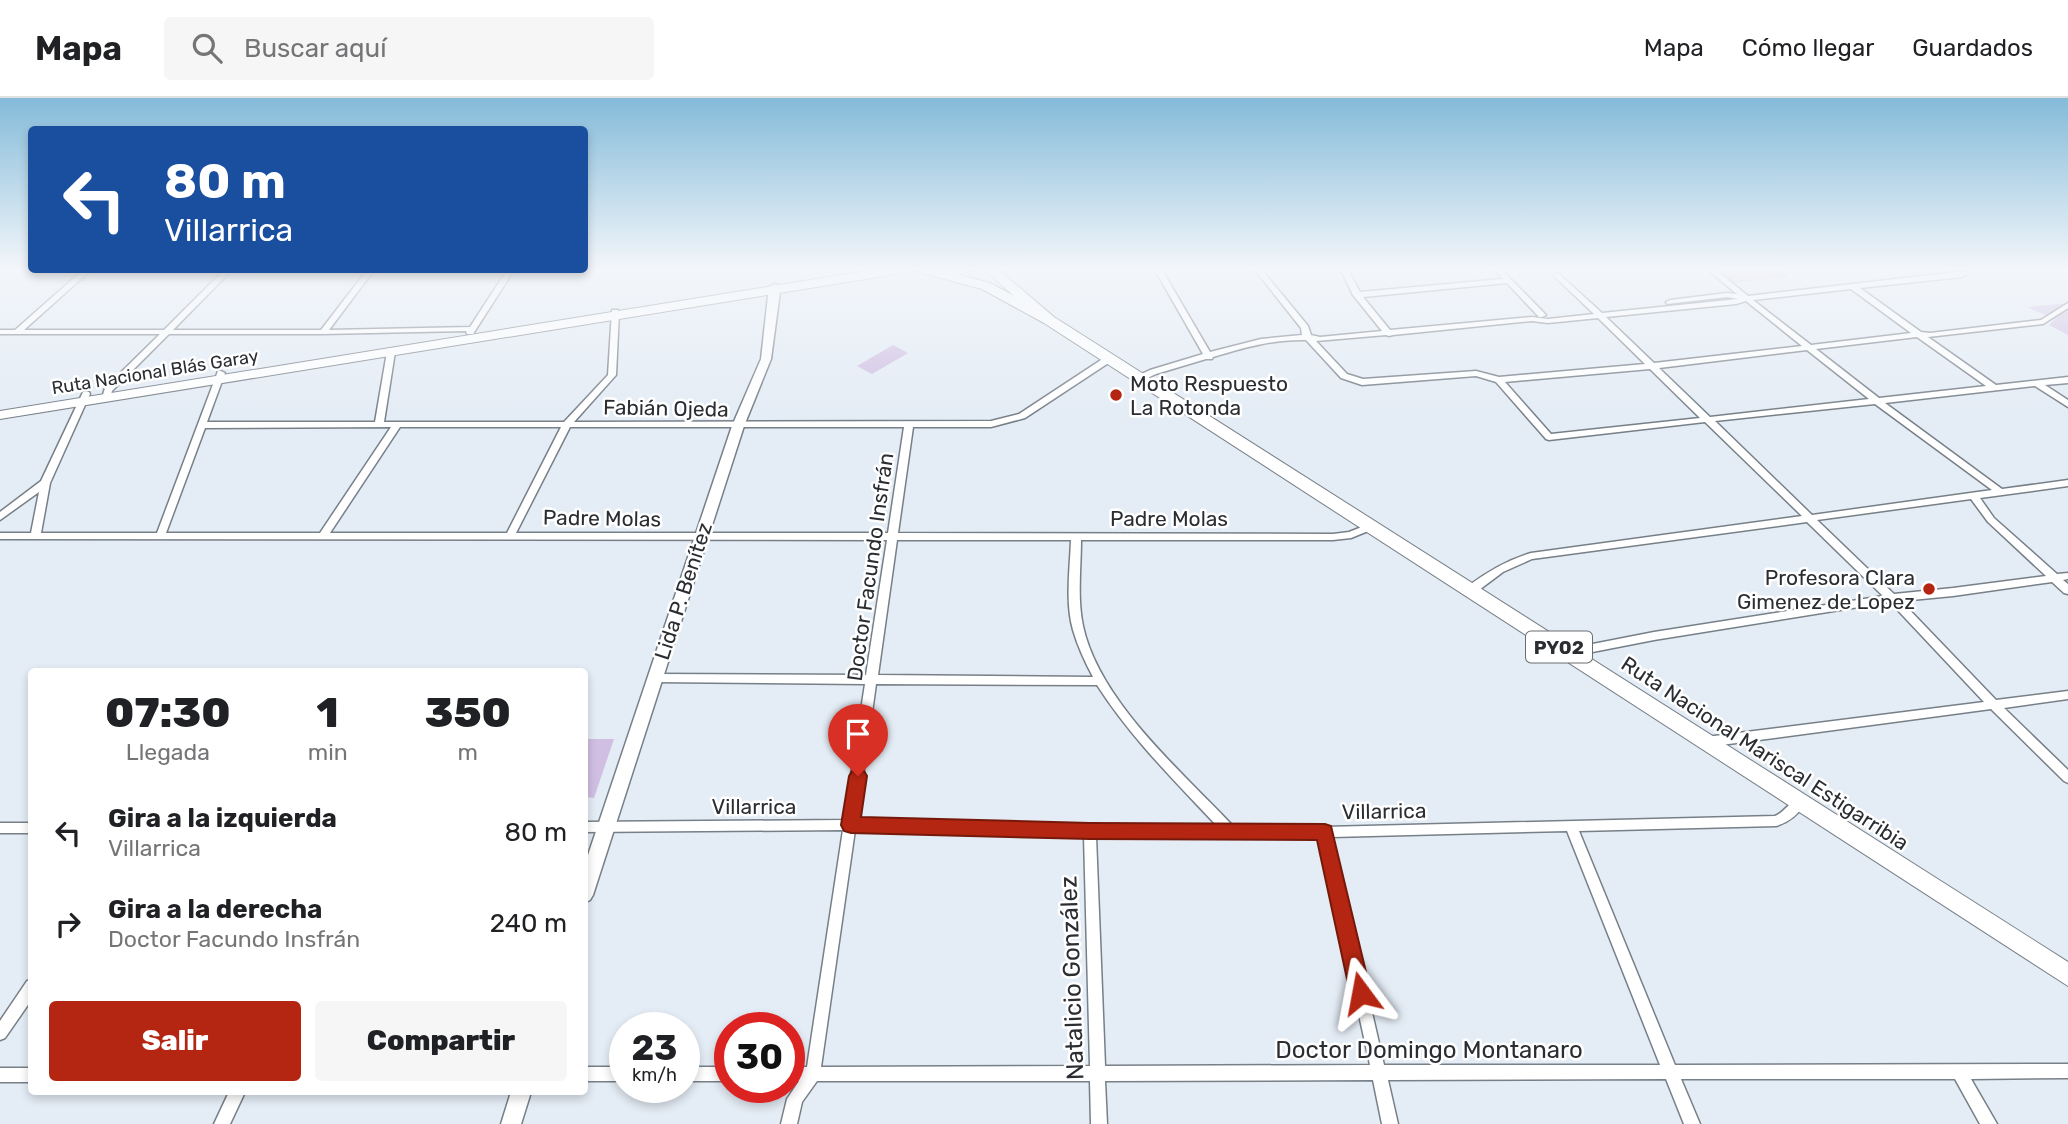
<!DOCTYPE html>
<html lang="es">
<head>
<meta charset="utf-8">
<style>
	body { margin:0; font-family:Rubik,sans-serif; background:#f6f6f6; color:#202124; height:100vh; display:flex; flex-direction:column; font-size:26px; white-space:nowrap }
	* { box-sizing:border-box; margin:0 }
	p { font-size:23px; color:#757577 }
	.icon { flex:none; width:38px; height:38px; fill:none; stroke:currentColor; stroke-width:2; stroke-linecap:round; stroke-linejoin:round }
	.map { position:relative; flex:1; overflow:hidden }
	.drawer { position:absolute; left:28px; top:570px; width:560px; height:427px; display:flex; flex-direction:column; background:#fff; border-radius:7px; box-shadow:0 4px 10px #0003 }
	.drawer>* { flex:none }
	.banner { position:absolute; left:28px; top:28px; width:560px; height:147px; border-radius:7px; box-shadow:0 4px 10px #0003; background:#1a4fa0; color:#fff; overflow:hidden }
	.speed { position:absolute; left:609px; top:914px; display:flex; gap:14px; font-size:35px; font-weight:700; text-align:center }
	.speed>* { display:grid; place-content:center; width:91px; height:91px; border-radius:50%; background:#fff; box-shadow:0 4px 10px #0003; line-height:1 }
	.speed small { font-size:18px; font-weight:400 }
	.speed .limit { border:10px solid #d22; background:#fff; color:#111 }
	.pin { position:absolute; display:grid; place-items:center; width:60px; height:60px; color:#fff; margin:-72px -30px; border-radius:50% 50% 50% 0; rotate:-45deg; box-shadow:0 0 7px #0007 }
	.pin .icon { rotate:45deg }
	.me { position:absolute; width:77px; margin:-38px; rotate:347deg; stroke-linejoin:round; filter:drop-shadow(0 0 5px #0008) }
	.turn { display:flex; align-items:center; gap:24px; height:147px; padding:0 21px; font-size:32px }
	.turn .icon { width:91px; height:91px; stroke-width:2.5 }
	.turn b { display:block; font-size:49px; line-height:60px }
	.eta { display:flex; justify-content:space-evenly; align-items:center; height:119px; text-align:center }
	.eta b { font-size:42px; font-weight:800; line-height:49px }
	.primary-button { display:flex; gap:14px; margin-top:auto; padding:14px 21px }
	.primary-button a { flex:1; height:80px; border-radius:7px; background:#b42611; color:#fff; font-size:28px; font-weight:800; line-height:80px; text-align:center }
	.primary-button a+a { background:#f6f6f6; color:#202124 }
	ul { padding:0; list-style:none }
	li { display:flex; align-items:center; gap:21px; height:91px; padding:0 21px }
	li div { flex:1 }
	li b { display:block; font-size:26px }
	li em { font-style:normal }
	header { display:flex; align-items:center; gap:42px; box-sizing:border-box; height:98px; padding:0 35px; background:#fff; border-bottom:2px solid #e0e0e0 }
	header strong { font-size:33px }
	nav { display:flex; gap:38px; margin-inline-start:auto; font-size:24px }
	.search { width:490px; height:63px; background:#f6f6f6; display:flex; align-items:center; gap:18px; box-sizing:border-box; padding:0 24px; border-radius:7px; color:#757577; font-size:26px }
	.map>svg:first-child { display:block }
</style>
</head>
<body>
<header>
<strong>Mapa</strong>
<div class="search"><svg class="icon" aria-label="search" viewBox="0 0 24 24"><circle cx="10" cy="10" r="6"/><path d="M15 15l6 6"/></svg>Buscar aquí</div>
<nav><a>Mapa</a><a>Cómo llegar</a><a>Guardados</a></nav>
</header>
<div class="map">
<svg width="2068" height="1026" viewBox="0 0 2068 1026">
	<rect width="100%" height="100%" fill="#e4ecf5"/>
	<g fill="#d0bfe2">
		<path d="M1719,172H1781L1789,179L1734,185Z"/>
		<path d="M2068,205V237L2049,227L2055,221L2027,209Z"/>
		<path d="M893,247L908,255L872,276L857,268Z"/>
		<path d="M585,641H614L594,700L585,699Z"/>
	</g>
	<g fill="none" stroke-linecap="round" stroke-linejoin="round">
		<g stroke="#777f87" stroke-width="3">
			<g id="minor">
				<path d="M83,172H91L24,232H164L224,172H232L173,232H321L367,172H374L329,232L470,229L507,172H514L473,236H467L466,233L323,236H169L112,293L110,300L106,303L102,300L105,290L160,236H0V232H15Z"/>
				<path d="M1155,172H1162L1210,254L1261,241L1302,237L1301,230L1255,172H1262L1308,228L1311,237L1320,239L1382,233L1353,197L1341,172H1348L1360,194L1503,181L1495,172H1502L1546,217L1542,219H1539L1507,185L1363,199L1390,232L1532,219L1548,221L1594,216L1555,179L1554,177L1558,175L1602,215L1738,201L1727,199L1667,206L1666,204L1670,202L1727,195L1737,196L1708,172H1716L1748,198L1966,173V177L1962,179L1860,190L1921,234L1930,235L2041,222L2068,205V210L2043,226L1928,239L1996,287L2068,279V285L2045,287L2068,302V309L2035,288L1885,305L2002,391L2068,382V388L1980,400L1994,420L2057,476L2068,475V481L2063,482L2068,486V496L2064,495L2052,484L1953,498L1901,503L1996,602L2068,593V601L2004,610L2068,672V685L2064,683L1991,611L1706,649L1702,647L1700,644L1702,641L1706,639L1984,604L1890,504L1654,542L1567,559L1563,558L1562,555L1563,552L1567,551L1654,534L1883,498L1807,424L1532,461L1503,474L1475,495H1467L1466,492L1467,489C1487,474 1507,462 1531,455L1802,418L1705,324L1549,342L1546,341L1496,284L1476,278L1362,287L1341,280L1306,242C1274,241 1243,250 1213,259L1212,261H1206L1156,276L1143,282H1137V278L1150,272L1203,256ZM1851,191L1911,235L1811,247L1753,202ZM1746,203L1802,248L1654,265L1606,219L1736,206ZM1598,220L1645,266L1499,279L1476,273L1363,281L1347,276L1316,243L1386,237L1389,238L1393,237L1532,223L1548,225ZM1917,239L1986,288L1879,300L1816,251ZM1807,252L1869,301L1710,319L1659,270ZM1650,271L1700,320L1551,336L1505,284ZM1875,306L1992,392L1812,417L1715,323ZM1971,401L1988,424L2046,478L1953,490L1894,496L1817,422Z"/>
				<path d="M612,212H618L619,214L616,277L574,324L991,323L1019,316L1107,258H1113V262L1025,320L991,329H913L898,435L1333,436L1349,434L1367,427H1373L1375,429L1373,431L1351,440L1333,442H1081C1081,470 1077,500 1083,528C1099,603 1182,674 1233,728L1325,729L1775,718C1786,714 1792,698 1803,701L1805,705C1798,717 1789,724 1776,728L1579,733L1675,967L2068,966V980L1971,981L1997,1026H1980L1955,981H1681L1700,1026H1684L1666,981L1388,982L1398,1026H1382L1373,982L1105,983L1107,1026H1091L1090,983H817L802,1004L797,1026H781L787,1001L799,983H789V969H807L843,732L584,734V724L844,722L865,586L655,584L651,583L649,580L651,577L655,576L866,577L887,442L0,441V435H31L39,394L0,422V414L41,383L83,294H89L90,296L50,385L41,435H157L218,273H221L225,275L207,324H375L387,254L391,252L395,254L384,324H564L608,277ZM391,329L320,435H166L205,330ZM400,329H561L507,435H330ZM570,329H904L888,435H516ZM897,442H1071C1070,471 1065,504 1073,532C1078,549 1085,564 1093,579L878,577ZM876,586L1097,587C1131,640 1175,683 1217,728H1090L857,722ZM855,732L1084,738L1090,968L821,969ZM1567,733L1660,967H1384L1332,739ZM1096,738L1320,739L1370,967L1105,968Z"/>
				<rect x="0" y="725" width="32" height="10"/>
				<path d="M32,882V901L5,940L0,942V923L27,883Z"/>
				<rect x="584" y="969" width="41" height="14"/>
				<rect x="684" y="969" width="46" height="14"/>
				<rect x="0" y="970" width="32" height="14"/>
				<path d="M229,994H245L230,1026H214Z"/>
			</g>
		</g>
		<g stroke="#777f87" stroke-width="3">
			<g id="tertiary">
				<path d="M774,186L778,187L780,194L771,261L744,328L593,797L590,802L584,805V769L732,328L761,261L769,189Z"/>
				<path d="M511,994H531L521,1026H501Z"/>
			</g>
		</g>
		<g stroke="#777f87" stroke-width="2">
			<path id="primary" d="M941,172L990,185L1054,219L2068,864V888L1044,225L982,191L937,179V173Z"/>
		</g>
		<g stroke="#777f87" stroke-width="2">
			<g id="trunk">
				<path d="M872,172H903L897,176L0,321V313Z"/>
				<path d="M912,172H975L941,180Z"/>
				<path d="M985,172H999L1054,219V225H1044Z"/>
			</g>
		</g>
		<use href="#minor" fill="#fff" fill-rule="evenodd"/>
		<use href="#tertiary" fill="#fff" fill-rule="evenodd"/>
		<use href="#primary" fill="#fff" fill-rule="evenodd"/>
		<use href="#trunk" fill="#fff" fill-rule="evenodd"/>
	</g>
	<linearGradient id="sky" x2="0" y2="1"><stop stop-color="#84bbd9"/><stop offset="0.54" stop-color="#f3f6fa"/><stop offset="1" stop-color="#f3f6fa" stop-opacity="0"/></linearGradient>
	<rect width="2068" height="316" fill="url(#sky)"/>
	<path fill="#b42611" stroke="#75190b" stroke-width="2" d="M858,671L864,673L867,678L861,719L1090,725L1325,726L1331,728L1371,895L1368,902L1361,905L1353,902L1350,895L1317,742L1090,741L851,735L844,733L841,727L849,678L852,673Z"/>
	<g fill="#b42611" stroke="#fff" stroke-width="2.5">
		<circle cx="1116" cy="297" r="7"/>
		<circle cx="1929" cy="491" r="7"/>
	</g>
	<g text-anchor="middle" dominant-baseline="central" stroke-width="5" stroke-linejoin="round" paint-order="stroke">
		<g font-size="18" fill="#2a2d31" stroke="#fff">
			<text transform="translate(155 274) rotate(-9)">Ruta Nacional Blás Garay</text>
		</g>
		<rect fill="#fff" stroke="#6a6c6f" stroke-width="2" x="1526" y="533.5" width="66" height="31" rx="5"/>
		<g font-size="19" font-weight="bold" fill="#2a2d31">
			<text x="1559" y="549">PY02</text>
		</g>
		<g font-size="21" fill="#2a2d31" stroke="#fff" text-anchor="start">
			<text x="1130" y="285">Moto Respuesto<tspan x="1130" dy="24">La Rotonda</tspan></text>
			<text x="1915" y="479" text-anchor="end">Profesora Clara<tspan x="1915" dy="24">Gimenez de Lopez</tspan></text>
		</g>
		<g font-size="21" fill="#2a2d31" stroke="#fff">
			<text transform="translate(666 310) rotate(1)">Fabián Ojeda</text>
			<text transform="translate(602 420) rotate(1)">Padre Molas</text>
			<text x="1169" y="420">Padre Molas</text>
			<text transform="translate(870 469) rotate(-82)">Doctor Facundo Insfrán</text>
			<text transform="translate(683 493) rotate(-72)">Lida P. Benítez</text>
			<text transform="translate(1765 655) rotate(33)">Ruta Nacional Mariscal Estigarribia</text>
			<text x="754" y="708">Villarrica</text>
			<text transform="translate(1384 713) rotate(-1)">Villarrica</text>
		</g>
		<g font-size="24" fill="#2a2d31" stroke="#fff">
			<text transform="translate(1072 880) rotate(-92)">Natalicio González</text>
			<text x="1429" y="952">Doctor Domingo Montanaro</text>
		</g>
	</g>
</svg>
<div class="speed"><div>23<small>km/h</small></div><div class="limit">30</div></div>
<div class="pin" style="left:858px;top:678px;background:#d93025"><svg class="icon" aria-label="arrive" viewBox="0 0 24 24"><path d="M6 21V4h12l-3 4 3 4H6"/></svg></div>
<svg class="me" style="left:1361px;top:895px" viewBox="-20 -20 40 40"><path d="M0-17L14 15 0 8-14 15z" fill="#b42611" stroke="#fff" stroke-width="4"/></svg>
<div class="banner">
<div class="turn"><svg class="icon" aria-label="left" viewBox="0 0 24 24"><path d="M17 20v-9H6M10 6l-5 5 5 5"/></svg><div><b>80 m</b>Villarrica</div></div>
</div>
<section class="drawer">
<div class="eta">
<div><b>07:30</b><p>Llegada</p></div>
<div><b>1</b><p>min</p></div>
<div><b>350</b><p>m</p></div>
</div>
<ul>
<li><svg class="icon" aria-label="left" viewBox="0 0 24 24"><path d="M17 20v-9H6M10 6l-5 5 5 5"/></svg><div><b>Gira a la izquierda</b><p>Villarrica</p></div><em>80 m</em></li>
<li><svg class="icon" aria-label="right" viewBox="0 0 24 24"><path d="M7 20v-9h11M14 6l5 5-5 5"/></svg><div><b>Gira a la derecha</b><p>Doctor Facundo Insfrán</p></div><em>240 m</em></li>
</ul>
<div class="primary-button"><a>Salir</a><a>Compartir</a></div>
</section>
</div>
</body>
</html>
